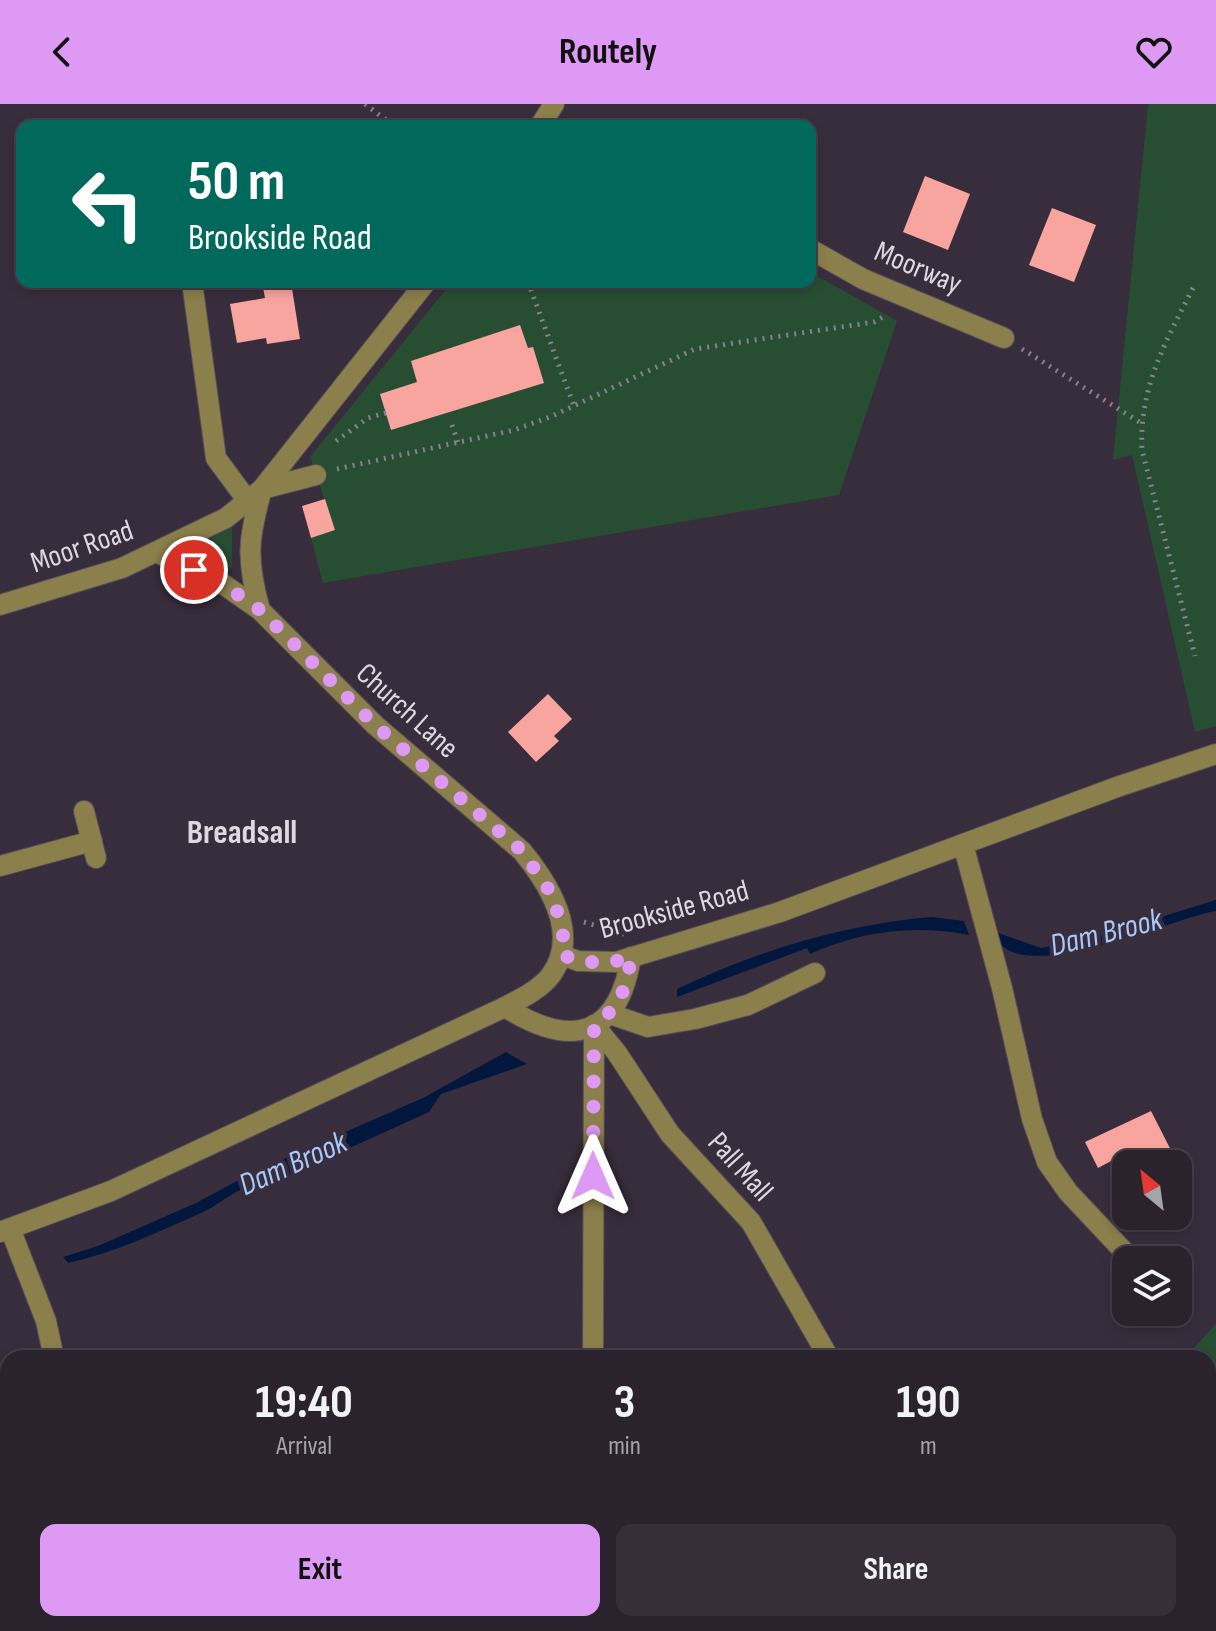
<!DOCTYPE html>
<html lang="en">
<head>
<meta charset="utf-8">
<style>
	body { margin:0; font-family:"Sofia Sans Condensed",sans-serif; background:#362f39; color:#f1f3f6; height:100vh; display:flex; flex-direction:column; font-size:30px; white-space:nowrap }
	* { box-sizing:border-box; margin:0 }
	p { font-size:26px; color:#a5a4aa }
	.icon { flex:none; width:44px; height:44px; fill:none; stroke:currentColor; stroke-width:2; stroke-linecap:round; stroke-linejoin:round }
	.map { position:relative; flex:1; overflow:hidden }
	.details { position:absolute; left:0px; top:1246px; width:1216px; height:282px; display:flex; flex-direction:column; background:#2a222d; border-radius:24px 24px 0 0; box-shadow:0 4px 12px #0003,0 0 0 2px #463f49 }
	.details>* { flex:none }
	.banner { position:absolute; left:16px; top:16px; width:800px; height:168px; border-radius:16px; box-shadow:0 4px 12px #0003,0 0 0 2px #463f49; background:#00695c; color:#fff; overflow:hidden }
	.needle { width:52px; rotate:331deg }
	.tools { position:absolute; left:1112px; top:1046px; display:grid; gap:16px }
	.tools a { display:grid; place-items:center; width:80px; height:80px; border-radius:16px; background:#2a222d; box-shadow:0 4px 12px #0003,0 0 0 2px #463f49; font-size:40px }
	.pin { position:absolute; display:grid; place-items:center; width:68px; height:68px; color:#fff; margin:-34px; border:4px solid #fff; border-radius:50%; box-shadow:0 2px 8px #0007 }
	.me { position:absolute; width:88px; margin:-44px; rotate:0deg; stroke-linejoin:round; filter:drop-shadow(0 0 6px #0008) }
	.turn { display:flex; align-items:center; gap:28px; height:168px; padding:0 40px; font-size:36px }
	.turn .icon { width:104px; height:104px; stroke-width:2.5 }
	.turn b { display:block; font-size:56px; line-height:68px }
	.eta { display:flex; justify-content:space-evenly; align-items:center; height:136px; text-align:center }
	.eta b { font-size:48px; font-weight:700; line-height:56px }
	.button { display:flex; gap:16px; margin-top:auto; padding:16px 40px }
	.button a { flex:1; height:92px; border-radius:16px; background:#dd99f3; color:#111; font-size:32px; font-weight:700; line-height:92px; text-align:center }
	.button a+a { background:#362f39; color:#f1f3f6 }
	header { display:flex; justify-content:space-between; align-items:center; height:104px; padding:0 40px; background:#dd99f3; color:#111; font-size:36px; font-weight:700 }
	.map>svg:first-child { display:block }
</style>
</head>
<body>
<header><svg class="icon" aria-label="back" viewBox="0 0 24 24"><path d="M15 5l-7 7 7 7"/></svg>Routely<svg class="icon" aria-label="heart" viewBox="0 0 24 24"><path d="M12 20l-8-8c-3-5 5-10 8-4 3-6 11-1 8 4z"/></svg></header>
<div class="map">
<svg width="1216" height="1527" viewBox="0 0 1216 1527">
	<rect width="100%" height="100%" fill="#382d3c"/>
	<g fill="#274e32">
		<path d="M1148,0H1216V622L1195,628L1132,351L1113,356Z"/>
		<path d="M810,168L897,217L839,391L323,479L311,434L335,426L310,353L452,178H810Z"/>
		<path d="M232,422V465L195,443Z"/>
		<path d="M1216,1220V1303L1208,1310V1254H1185Z"/>
		<path d="M877,1520H964L956,1527H869Z"/>
	</g>
	<g fill="#01173d">
		<path d="M1216,796V807C1172,814 1026,883 996,835L998,829L1041,844L1096,833Z"/>
		<path d="M932,813L964,817L969,831C915,820 860,827 810,850L807,844L677,893V885C757,847 844,820 932,813Z"/>
		<path d="M506,948L527,960L441,990L429,1008L272,1079C245,1075 225,1098 201,1109C158,1128 114,1149 68,1159L63,1153L98,1142L196,1099L252,1069L423,994Z"/>
	</g>
	<g fill="#f9a59f">
		<path d="M925,72L970,90L948,146L903,128Z"/>
		<path d="M1052,104L1096,121L1074,178L1029,161Z"/>
		<path d="M262,178H291L300,235L267,240L266,234L237,239L230,200L265,194Z"/>
		<path d="M520,221L528,244L533,243L544,279L391,326L380,290L417,278L411,257Z"/>
		<path d="M325,395L335,426L311,434L302,402Z"/>
		<path d="M548,590L572,615L554,632L559,637L536,658L508,628Z"/>
		<path d="M1151,1007L1178,1060H1133L1128,1048L1098,1064L1085,1038Z"/>
	</g>
	<g fill="none" stroke-linecap="round" stroke-linejoin="round">
		<g stroke="#564c5a" stroke-width="22">
			<g id="minor">
				<path d="M540,22L554,0"/>
				<path d="M810,145L863,175L1004,234"/>
				<path d="M192,178L216,354L247,396"/>
				<path d="M0,501L122,464L226,414L262,385L426,178"/>
				<path d="M260,506C246,456 248,434 262,385L316,371"/>
				<path d="M84,707L96,754"/>
				<path d="M963,740L1002,884L1032,1015L1047,1058L1068,1088L1132,1156"/>
				<path d="M0,762L92,737"/>
				<path d="M562,851L578,857L616,858L780,808L1117,683L1216,650"/>
				<path d="M505,903C571,945 618,934 631,853"/>
				<path d="M610,910L648,923L695,915L748,901L815,869"/>
				<path d="M594,921L617,949L670,1030L751,1118L829,1254"/>
				<path d="M11,1127L46,1217L54,1254"/>
				<path d="M0,1128L111,1087L505,903C520,895 541,885 551,871C581,830 549,780 522,747L375,621L260,506L220,478L158,449"/>
				<path d="M593,1254L594,921"/>
				<path d="M102,1520L103,1527"/>
				<path d="M593,1527V1520"/>
			</g>
		</g>
		<g stroke="#89808c" stroke-width="5" stroke-dasharray="2 6" stroke-linecap="butt">
			<path d="M365,0L386,16L435,22"/>
			<path d="M528,178L574,302"/>
			<path d="M1193,184C1165,239 1139,284 1142,346L1195,552"/>
			<path d="M1022,245L1141,319"/>
			<path d="M452,321L458,339"/>
			<path d="M336,337L368,314L386,309"/>
			<path d="M337,365L514,326L550,313L695,245L874,218L886,211"/>
			<path d="M584,818L624,830"/>
			<path d="M1208,1339L1216,1333"/>
			<path d="M1085,1520L1095,1527"/>
			<path d="M979,1527L986,1520"/>
		</g>
		<use href="#minor" stroke="#8b7f4b" stroke-width="20"/>
	</g>
	<g fill="none" stroke-linecap="round" stroke-linejoin="round">
		<path stroke="#dd99f3" stroke-width="14" stroke-dasharray="0 25.2" d="M194,466L220,478L260,506L375,621L522,747L553,792L563,830L562,851C586,860 607,861 631,853C626,884 621,903 594,921L593,1072"/>
	</g>
	<g text-anchor="middle" dominant-baseline="central" stroke-width="8" stroke-linejoin="round" paint-order="stroke">
		<g font-size="30" fill="#dfd7e1" stroke="#382d3c">
			<text transform="translate(918 164) rotate(23)">Moorway</text>
			<text transform="translate(82 443) rotate(-19)">Moor Road</text>
			<text transform="translate(407 607) rotate(42)">Church Lane</text>
			<text transform="translate(674 806) rotate(-15)">Brookside Road</text>
			<text transform="translate(740 1063) rotate(48)">Pall Mall</text>
		</g>
		<g font-size="32" font-style="italic" fill="#a8c8f9" stroke="#382d3c">
			<text transform="translate(1106 829) rotate(-14)">Dam Brook</text>
			<text transform="translate(293 1060) rotate(-24)">Dam Brook</text>
		</g>
		<g font-size="34" font-weight="bold" fill="#dfd7e1" stroke="#382d3c">
			<text x="242" y="728">Breadsall</text>
		</g>
	</g>
</svg>
<div class="tools">
<a><svg class="needle" viewBox="-14 -14 28 28"><path d="M0-13l5 13h-10z" fill="#e53935"/><path d="M0 13l5-13h-10z" fill="#a5a4aa"/></svg></a>
<a><svg class="icon" aria-label="layers" viewBox="0 0 24 24"><path d="M12 4l9 5-9 5-9-5zM3 14l9 5 9-5"/></svg></a>
</div>
<div class="pin" style="left:194px;top:466px;background:#d93025"><svg class="icon" aria-label="arrive" viewBox="0 0 24 24"><path d="M6 21V4h12l-3 4 3 4H6"/></svg></div>
<svg class="me" style="left:593px;top:1072px" viewBox="-20 -20 40 40"><path d="M0-17L14 15 0 8-14 15z" fill="#dd99f3" stroke="#fff" stroke-width="4"/></svg>
<div class="banner">
<div class="turn"><svg class="icon" aria-label="left" viewBox="0 0 24 24"><path d="M17 20v-9H6M10 6l-5 5 5 5"/></svg><div><b>50 m</b>Brookside Road</div></div>
</div>
<section class="details">
<div class="eta">
<div><b>19:40</b><p>Arrival</p></div>
<div><b>3</b><p>min</p></div>
<div><b>190</b><p>m</p></div>
</div>
<div class="button"><a>Exit</a><a>Share</a></div>
</section>
</div>
</body>
</html>
